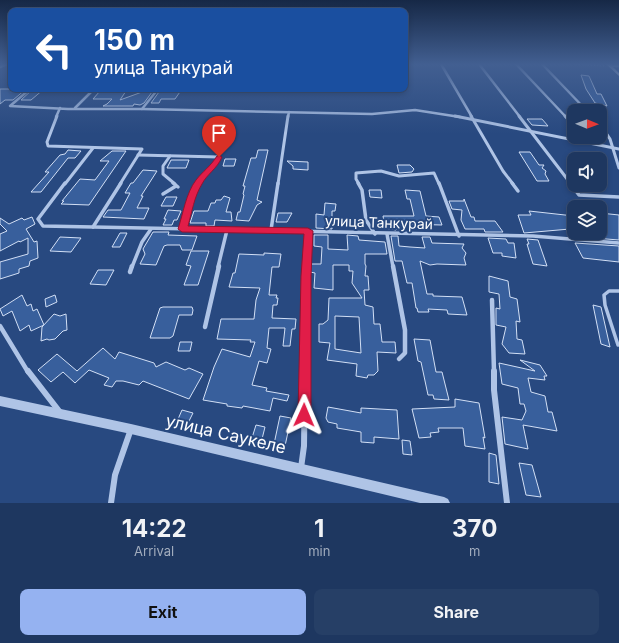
<!DOCTYPE html>
<html lang="en">
<head>
<meta charset="utf-8">
<style>
	body { margin:0; font-family:Inter,sans-serif; background:#263f66; color:#f1f3f6; height:100vh; display:flex; flex-direction:column; font-size:15px; white-space:nowrap }
	* { box-sizing:border-box; margin:0 }
	p { font-size:13px; color:#a1acbd }
	.icon { flex:none; width:22px; height:22px; fill:none; stroke:currentColor; stroke-width:2; stroke-linecap:round; stroke-linejoin:round }
	.map { position:relative; height:503px; overflow:hidden }
	.side { display:flex; flex-direction:column; background:#1e3760; flex:1 }
	.side>* { flex:none }
	.top-card { position:absolute; left:8px; top:8px; width:400px; height:84px; border-radius:8px; box-shadow:0 2px 6px #0003,0 0 0 1px #3c5175; background:#1a4fa0; color:#fff; overflow:hidden }
	.needle { width:26px; rotate:91deg }
	.tools { position:absolute; left:567px; top:104px; display:grid; gap:8px }
	.tools a { display:grid; place-items:center; width:40px; height:40px; border-radius:8px; background:#1e3760; box-shadow:0 2px 6px #0003,0 0 0 1px #3c5175; font-size:20px }
	.pin { position:absolute; display:grid; place-items:center; width:34px; height:34px; color:#fff; margin:-41px -17px; border-radius:50% 50% 50% 0; rotate:-45deg; box-shadow:0 0 4px #0007 }
	.pin .icon { rotate:45deg }
	.me { position:absolute; width:44px; margin:-22px; rotate:1deg; stroke-linejoin:round; filter:drop-shadow(0 0 3px #0008) }
	.turn { display:flex; align-items:center; gap:14px; height:84px; padding:0 20px; font-size:18px }
	.turn .icon { width:52px; height:52px; stroke-width:2.5 }
	.turn b { display:block; font-size:28px; line-height:34px }
	.eta { display:flex; justify-content:space-evenly; align-items:center; height:68px; text-align:center }
	.eta b { font-size:24px; font-weight:700; line-height:28px }
	.action { display:flex; gap:8px; margin-top:auto; padding:8px 20px }
	.action a { flex:1; height:46px; border-radius:8px; background:#95b2f1; color:#111; font-size:16px; font-weight:700; line-height:46px; text-align:center }
	.action a+a { background:#263f66; color:#f1f3f6 }
	.map>svg:first-child { display:block }
</style>
</head>
<body>
<div class="map">
<svg width="619" height="503" viewBox="0 0 619 503">
	<rect width="100%" height="100%" fill="#284980"/>
	<g fill="#385f9c" stroke="#d2dff5" fill-rule="evenodd">
		<path d="M581,75L589,76L597,94H601L607,106L595,103L586,89Z"/>
		<path d="M0,89H26L13,100H5L0,104Z"/>
		<path d="M33,89H44L31,100H21Z"/>
		<path d="M167,89H182L175,99H161L159,103H151L159,92H169Z"/>
		<path d="M100,91H126L120,100L142,92H152L144,103L140,105L134,104L133,106H103L107,104L112,99H93Z"/>
		<path d="M527,119H542L548,126L532,125Z"/>
		<path d="M68,150L81,151L75,158H68L41,192H31L49,172H45L60,155L65,154Z"/>
		<path d="M258,150H268L257,200L262,202L257,205L249,221L236,220L238,212H240L244,195L243,194L245,186H243L251,158H256Z"/>
		<path d="M112,151H126L89,205L61,204L64,201H62L80,179L95,180L109,161H100Z"/>
		<path d="M519,152H530L539,165H544L542,168L546,171L545,174L549,181H537Z"/>
		<path d="M225,159H236L234,166H223Z"/>
		<path d="M171,160H189L186,168H167Z"/>
		<path d="M287,161L308,162V170L293,169V166Z"/>
		<path d="M397,165H410L414,169L412,172L399,173Z"/>
		<path d="M143,170L157,171L141,196H143L137,208H149L144,219L103,217L108,210H121L130,193H125L131,183H133Z"/>
		<path d="M369,190H381L382,198L370,197Z"/>
		<path d="M405,190L420,191L426,216L439,217L442,225L404,224L405,229L396,228V230L385,228L383,216H414L410,199H407Z"/>
		<path d="M224,196L230,198L226,212H231L232,221L215,220L214,226H206V223H190L194,211H208L211,203H215L216,200H221Z"/>
		<path d="M166,197H177L173,206H161Z"/>
		<path d="M464,199L471,217H474L475,221H495L503,232H485L484,229H465L461,220L462,210L452,209L449,201H464Z"/>
		<path d="M325,203L336,204L335,211H332V229L316,228V214L324,215Z"/>
		<path d="M168,210L181,211L177,220H174L172,225H163L166,219H164Z"/>
		<path d="M529,211L574,216V226L570,229L524,233L518,215H531Z"/>
		<path d="M278,213H292L287,222H276Z"/>
		<path d="M600,213L619,215V240L582,237L580,233L601,235Z"/>
		<path d="M32,217L35,224L26,229L34,242L37,241L38,258L30,261L29,266L19,269V273L0,279V262L28,254V238L20,242L19,241L0,251V234L7,231L0,224V218L9,224L22,218L24,220Z"/>
		<path d="M153,232H169L168,235L197,236L192,250H182L180,245H167L164,246L156,265L140,264L145,254L143,249Z"/>
		<path d="M120,233H127L120,247H112Z"/>
		<path d="M314,235H328V249L348,250L347,235L358,236L359,240L385,242L387,254H365V264L366,266L365,276H368L369,290H364L365,305L373,307L374,324H380L382,342H395L396,353L377,352L378,371L374,375H368L367,378L356,376L357,364L327,360L330,343L319,342V324H323L328,320L329,298H362L352,283L353,271H349V265H333V290L314,288L315,273L310,272V266L311,264H321L322,247L314,246ZM335,316L359,317L361,353L335,349Z"/>
		<path d="M391,236H398L399,246L410,247L425,248L422,237H430L432,243L464,244L462,248L466,253L464,258L466,265L437,264L430,265L420,261L427,294H433V296L462,297L467,315L448,314L447,310L428,309L429,312H418L417,308H416L412,283H407L402,261H395Z"/>
		<path d="M60,237L81,238L71,252L50,251Z"/>
		<path d="M488,238L506,239L508,243H514L516,258L502,256V253H493Z"/>
		<path d="M527,239L538,240L547,266L533,264L527,244H529Z"/>
		<path d="M575,243L619,246V262L583,258Z"/>
		<path d="M191,251H209L198,285H184L191,266L186,265Z"/>
		<path d="M264,253L281,254L279,267H272L269,295H277L276,298H278L277,305H273L272,318L296,319L295,329H292L290,346H283L285,328H269L267,348L271,349L267,363L259,361L252,385L267,388L266,391L289,395L287,401L273,398L270,411L243,406L242,408L227,406V404L203,400L214,367L222,349L250,357L255,342H250L251,340L217,339L221,319H254L256,300L260,288L229,287L233,273H235L239,254L264,255Z"/>
		<path d="M98,270H114L106,285L90,284Z"/>
		<path d="M489,276L508,281L510,297L517,299L520,322L516,321L517,339L522,340L525,354L509,353L502,344L506,327L496,325V308L500,309L499,294L489,292Z"/>
		<path d="M22,295L27,306L31,304L33,311L37,309L44,325L31,331L29,325L20,331L12,311L3,316L0,309Z"/>
		<path d="M55,295L57,302L46,307L45,299Z"/>
		<path d="M593,305L601,307L610,347L601,344Z"/>
		<path d="M163,307H192L193,310L192,315H179L173,336L170,338H150L160,308Z"/>
		<path d="M54,314L60,316L66,314L67,330L63,331L55,339L49,340L47,339L41,341L42,327Z"/>
		<path d="M414,339L430,340L436,372H442L449,400L434,399L433,395H428L421,362L418,361Z"/>
		<path d="M180,342H192L190,351H178Z"/>
		<path d="M103,348L115,359L119,352L154,363L156,367L166,362L185,370L189,368L203,374L189,399L143,381L139,385L123,381H116L112,387L104,385L109,378L89,370L75,383L63,372L51,382L38,370L57,354L77,371Z"/>
		<path d="M520,360L540,365L547,376H544L545,380L528,378L531,392L545,396L548,412H552L557,431L523,425L528,449L505,444L502,417L522,420L526,411L524,404H520L518,388L502,384L499,363L535,371Z"/>
		<path d="M455,399L479,403L485,438L483,437L485,449L465,446L463,428H438L439,432L430,433L431,437L419,438L412,409L455,407Z"/>
		<path d="M328,407L361,413V408L397,410L399,439L374,437V443L361,442V432L337,428V424L328,422L326,418Z"/>
		<path d="M182,410L193,413L185,429L175,426Z"/>
		<path d="M280,416L291,418L285,446L274,444Z"/>
		<path d="M256,425L265,427L261,443L251,441Z"/>
		<path d="M402,440L410,441L412,455L403,454Z"/>
		<path d="M489,453L496,455L499,484L489,482Z"/>
		<path d="M519,463L532,465L541,497L526,495Z"/>
	</g>
	<g fill="none" stroke-linecap="round" stroke-linejoin="round">
		<path stroke="#afc4e6" stroke-width="1" stroke-dasharray="1 2" stroke-linecap="butt" d="M573,64L604,66"/>
		<path stroke="#afc4e6" stroke-width="3.5" d="M618,345L605,305L604,295L609,291H619"/>
		<g stroke="#afc4e6" stroke-width="2.5">
			<path d="M441,64L472,117"/>
			<path d="M479,64L520,117"/>
			<path d="M516,64L566,117"/>
			<path d="M542,64L587,111"/>
			<path d="M610,66H619"/>
			<path d="M0,67L7,64"/>
			<path d="M30,89L10,106L68,109H142L158,89"/>
			<path d="M75,108L94,89"/>
			<path d="M142,109L372,114L415,110L460,117"/>
			<path d="M56,117L60,108"/>
			<path d="M288,117L289,112"/>
		</g>
		<g stroke="#afc4e6" stroke-width="3">
			<path d="M57,116L47,142L48,146L142,149L120,184"/>
			<path d="M455,116L619,149"/>
			<path d="M471,116L503,171L513,184"/>
			<path d="M519,116L571,184"/>
			<path d="M565,116L574,126"/>
			<path d="M600,124L610,139L619,168"/>
			<path d="M138,155L219,157L212,167L197,184"/>
			<path d="M170,156L163,166V174L175,184"/>
			<path d="M65,184L93,148"/>
			<path d="M278,184L288,116"/>
			<path d="M359,184L356,179V173L381,171L399,176L434,173L439,184"/>
		</g>
		<g stroke="#afc4e6" stroke-width="3.5">
			<path d="M65,183L38,219L43,226L533,236L619,243"/>
			<path d="M173,183L178,187"/>
			<path d="M358,183L362,190L366,220L375,234"/>
			<path d="M439,183L459,236"/>
			<path d="M512,183L518,191"/>
			<path d="M570,183L579,195L619,197"/>
			<path d="M163,194L176,186"/>
			<path d="M93,227L121,183"/>
			<path d="M182,229L189,204L198,183"/>
			<path d="M271,230L278,183"/>
			<path d="M387,234L393,267"/>
			<path d="M132,267L142,242L151,229"/>
			<path d="M218,267L227,230"/>
			<path d="M306,267L308,231"/>
		</g>
		<g stroke="#afc4e6" stroke-width="4.5">
			<path d="M393,266L405,330V353L399,359"/>
			<path d="M130,272L132,266"/>
			<path d="M492,300L494,372"/>
			<path d="M0,326L28,372"/>
			<path d="M205,327L219,266"/>
			<path d="M305,372L306,266"/>
		</g>
		<g stroke="#afc4e6" stroke-width="6">
			<path d="M28,371L59,411"/>
			<path d="M494,371V390L507,503"/>
			<path d="M301,468L304,446L305,371"/>
			<path d="M111,503L115,475L131,429"/>
		</g>
		<path fill="#afc4e6" fill-rule="evenodd" d="M0,396L131,424L444,497L448,499L450,503H420L131,434L0,406Z"/>
		<path fill="#d8e3f5" fill-rule="evenodd" d="M606,64H610L619,73V76Z"/>
	</g>
	<linearGradient id="sky" x2="0" y2="1"><stop stop-color="#162846"/><stop offset="0.48" stop-color="#425f91"/><stop offset="1" stop-color="#425f91" stop-opacity="0"/></linearGradient>
	<rect width="619" height="134" fill="url(#sky)"/>
	<path fill="#e11d48" stroke="#92132f" d="M219,155L222,157C217,169 207,174 202,184C194,197 192,212 188,226L308,228L313,231L311,276V415L309,420L304,422L300,420L298,415L301,276L304,234L182,232L178,229C183,214 186,193 196,180C203,171 210,167 217,156Z"/>
	<g text-anchor="middle" dominant-baseline="central" stroke-width="4" stroke-linejoin="round" paint-order="stroke">
		<g font-size="14" fill="#fff" stroke="#284980">
			<text transform="translate(379 222) rotate(2)">улица Танкурай</text>
		</g>
		<g font-size="17" fill="#fff" stroke="#284980">
			<text transform="translate(226 434) rotate(13)">улица Саукеле</text>
		</g>
	</g>
</svg>
<div class="tools">
<a><svg class="needle" viewBox="-14 -14 28 28"><path d="M0-13l5 13h-10z" fill="#e53935"/><path d="M0 13l5-13h-10z" fill="#a1acbd"/></svg></a>
<a><svg class="icon" aria-label="sound" viewBox="0 0 24 24"><path d="M4 9h4l5-4v14l-5-4H4zM17 9q2 3 0 6"/></svg></a>
<a><svg class="icon" aria-label="layers" viewBox="0 0 24 24"><path d="M12 4l9 5-9 5-9-5zM3 14l9 5 9-5"/></svg></a>
</div>
<div class="pin" style="left:219px;top:157px;background:#d93025"><svg class="icon" aria-label="arrive" viewBox="0 0 24 24"><path d="M6 21V4h12l-3 4 3 4H6"/></svg></div>
<svg class="me" style="left:304px;top:415px" viewBox="-20 -20 40 40"><path d="M0-17L14 15 0 8-14 15z" fill="#e11d48" stroke="#fff" stroke-width="4"/></svg>
<div class="top-card">
<div class="turn"><svg class="icon" aria-label="left" viewBox="0 0 24 24"><path d="M17 20v-9H6M10 6l-5 5 5 5"/></svg><div><b>150 m</b>улица Танкурай</div></div>
</div>
</div>
<section class="side">
<div class="eta">
<div><b>14:22</b><p>Arrival</p></div>
<div><b>1</b><p>min</p></div>
<div><b>370</b><p>m</p></div>
</div>
<div class="action"><a>Exit</a><a>Share</a></div>
</section>
</body>
</html>
